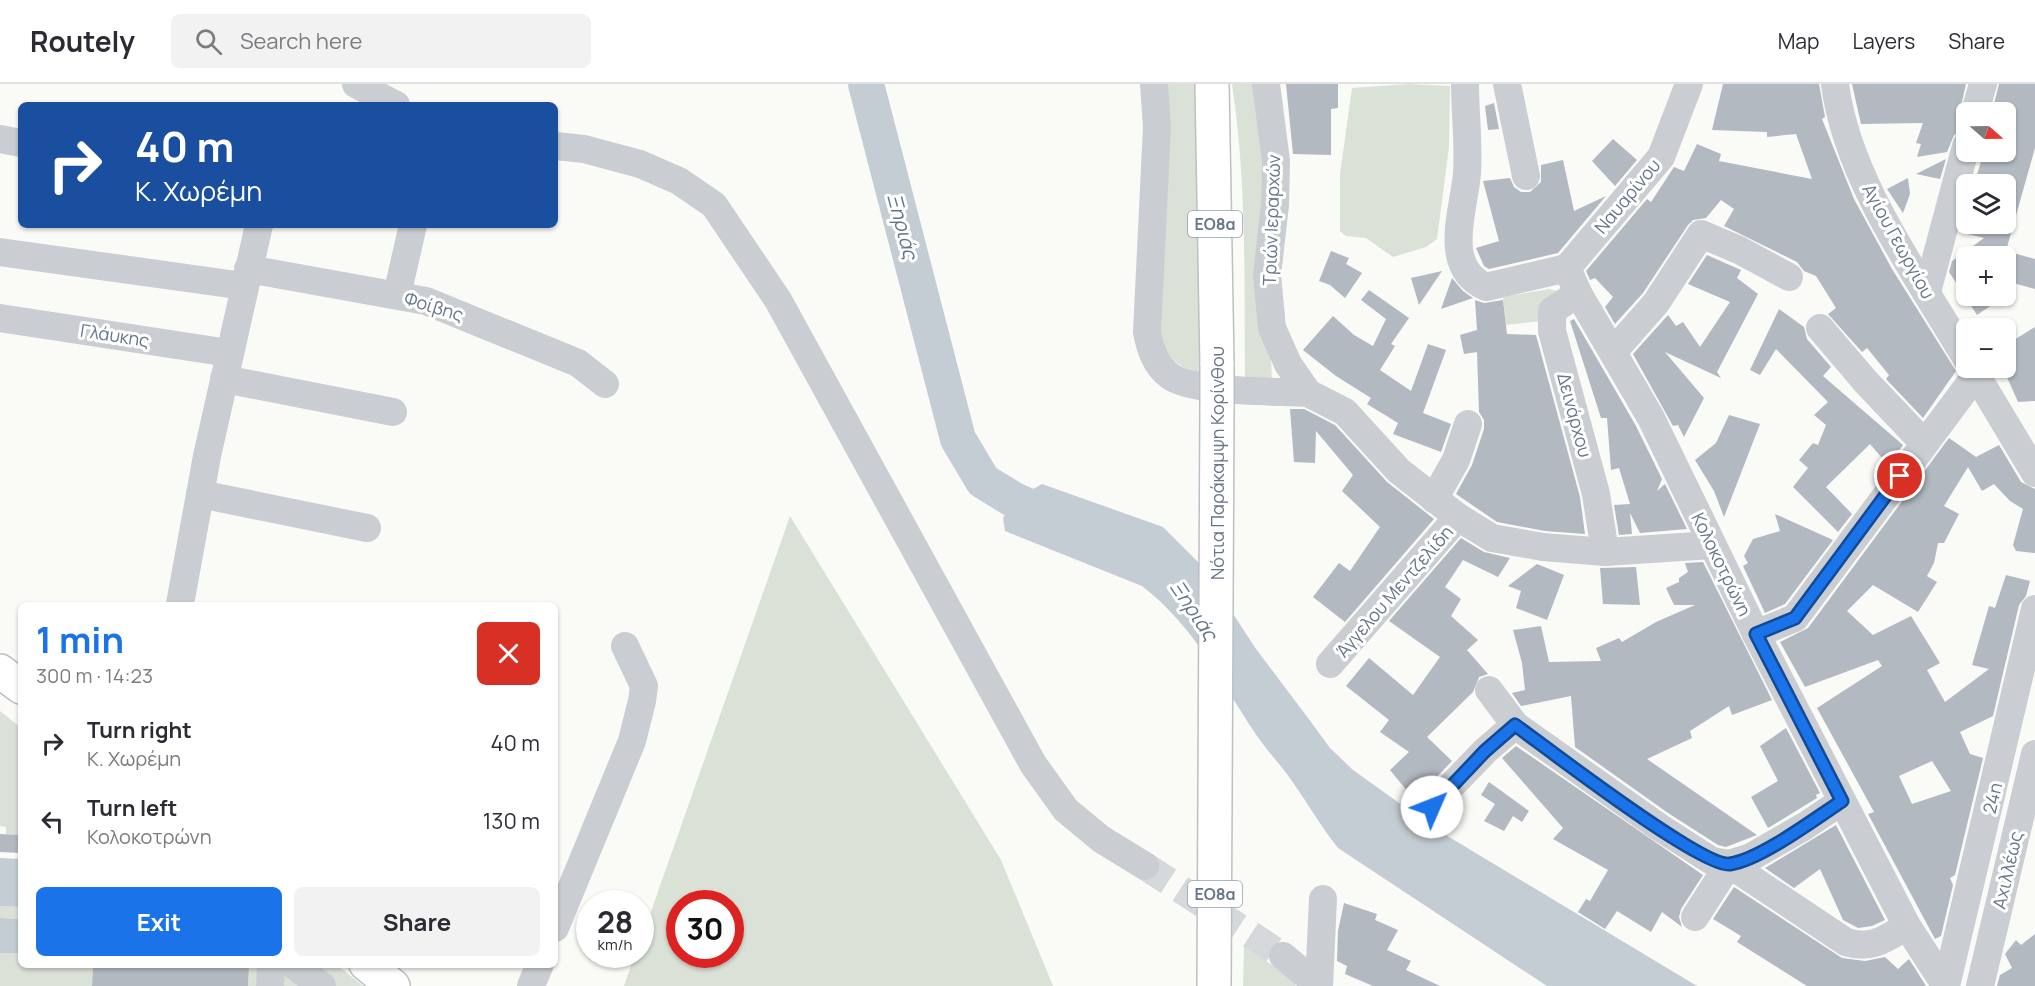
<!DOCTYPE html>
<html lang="en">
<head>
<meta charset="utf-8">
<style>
	body { margin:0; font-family:Manrope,sans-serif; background:#f2f2f3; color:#2b2b33; height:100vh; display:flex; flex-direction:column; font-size:22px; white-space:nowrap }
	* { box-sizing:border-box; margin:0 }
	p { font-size:20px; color:#7c7c81 }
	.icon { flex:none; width:33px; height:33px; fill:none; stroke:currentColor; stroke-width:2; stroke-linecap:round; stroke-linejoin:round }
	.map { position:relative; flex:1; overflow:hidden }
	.panel { position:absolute; left:18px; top:518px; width:540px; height:366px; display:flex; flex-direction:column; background:#fff; border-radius:9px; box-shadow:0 2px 4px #0004 }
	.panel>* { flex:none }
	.guide { position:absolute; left:18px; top:18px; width:540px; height:126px; border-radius:9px; box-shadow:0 2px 4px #0004; background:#1a4fa0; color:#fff; overflow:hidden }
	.needle { width:39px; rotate:110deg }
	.fabs { position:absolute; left:1956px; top:18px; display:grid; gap:12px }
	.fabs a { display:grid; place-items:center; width:60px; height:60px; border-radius:9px; background:#fff; box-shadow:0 2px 4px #0004; font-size:30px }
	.speed { position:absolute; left:576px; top:806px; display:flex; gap:12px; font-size:30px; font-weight:700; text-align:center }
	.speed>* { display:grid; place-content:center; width:78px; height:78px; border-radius:50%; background:#fff; box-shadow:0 2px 4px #0004; line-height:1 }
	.speed small { font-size:15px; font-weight:400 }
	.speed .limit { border:9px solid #d22; background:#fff; color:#111 }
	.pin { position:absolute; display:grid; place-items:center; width:51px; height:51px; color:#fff; margin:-26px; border:3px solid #fff; border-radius:50%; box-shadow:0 2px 6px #0007 }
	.me { position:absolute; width:66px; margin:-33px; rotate:46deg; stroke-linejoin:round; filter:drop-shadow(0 0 4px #0008) }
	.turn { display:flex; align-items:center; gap:21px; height:126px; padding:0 18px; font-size:27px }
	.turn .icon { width:78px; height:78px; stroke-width:2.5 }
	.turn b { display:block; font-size:42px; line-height:51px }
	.round { display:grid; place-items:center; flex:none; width:63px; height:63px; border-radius:9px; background:#f2f2f3 }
	.headline { display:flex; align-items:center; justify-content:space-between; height:102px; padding:0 18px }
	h1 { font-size:36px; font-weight:700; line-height:45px; color:#1a73e8 }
	.primary-button { display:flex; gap:12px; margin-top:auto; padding:12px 18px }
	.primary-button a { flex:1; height:69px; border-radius:9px; background:#1a73e8; color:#fff; font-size:24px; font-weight:700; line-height:69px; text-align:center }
	.primary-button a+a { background:#f2f2f3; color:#2b2b33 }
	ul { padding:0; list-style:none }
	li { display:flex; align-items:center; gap:18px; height:78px; padding:0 18px }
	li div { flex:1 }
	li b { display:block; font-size:22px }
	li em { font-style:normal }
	header { display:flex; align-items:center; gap:36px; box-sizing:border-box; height:84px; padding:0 30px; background:#fff; border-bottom:2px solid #e1e1e2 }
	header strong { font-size:28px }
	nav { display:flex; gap:33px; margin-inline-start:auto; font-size:21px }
	.search { width:420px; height:54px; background:#f2f2f3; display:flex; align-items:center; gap:15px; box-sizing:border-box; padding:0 21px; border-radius:9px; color:#7c7c81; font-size:22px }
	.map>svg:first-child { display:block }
</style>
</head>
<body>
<header>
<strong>Routely</strong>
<div class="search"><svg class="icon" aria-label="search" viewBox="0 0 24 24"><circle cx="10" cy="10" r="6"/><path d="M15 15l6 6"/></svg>Search here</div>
<nav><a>Map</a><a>Layers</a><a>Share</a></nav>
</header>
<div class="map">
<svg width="2035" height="902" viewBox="0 0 2035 902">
	<rect width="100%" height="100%" fill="#fafaf7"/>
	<g fill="#dae2d8" fill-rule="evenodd">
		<path d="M1163,0H1196L1206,293C1179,283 1169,278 1160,251Z"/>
		<path d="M1232,0H1259L1272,297L1245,295C1244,196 1247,98 1232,0Z"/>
		<path d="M1409,0L1450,2L1449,63L1437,155L1426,163L1393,173L1366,154L1346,152L1340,147V90L1352,4Z"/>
		<path d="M1549,205L1561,208L1541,237L1506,241L1503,213Z"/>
		<path d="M790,432L1001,776L1053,902H624L635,870H640L641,856ZM680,819H730V870H680Z"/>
		<path d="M0,627L21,644V751L6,750V743L0,742Z"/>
		<path d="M0,822L21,823V880L263,881V902H248L249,882H93L92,902H0V869H18L19,835L0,834Z"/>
		<path d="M1244,863L1297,897L1295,902H1243Z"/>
		<path d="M279,880L337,881L363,902H276Z"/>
	</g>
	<g fill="#c3cdd3">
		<path d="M1042,400L1163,443L1201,481L1256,565L1311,638L1330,664L1353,686L1434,744L1697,902H1547L1338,764C1321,743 1309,721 1294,700C1282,682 1267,667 1255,649C1219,595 1195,543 1142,502L1005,447L1003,434L1014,416Z"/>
		<path d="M0,774L21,775V823L0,822Z"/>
		<path d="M0,834L20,835L18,869H0Z"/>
	</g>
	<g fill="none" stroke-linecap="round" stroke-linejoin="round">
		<path stroke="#c3cdd3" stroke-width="36" d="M866,0L958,355L983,397L1014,416L1058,435"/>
	</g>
	<g fill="#b2b9c1" fill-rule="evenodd">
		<path d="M1286,0H1338V24L1331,25V71L1293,70Z"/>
		<path d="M1723,0H1819L1825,33L1822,35L1854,115L1892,185L1956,287L1923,334L1886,295L1889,291L1867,264L1862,268L1828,230L1836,224L1816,192L1804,187L1797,178L1724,142L1734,125L1721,116L1706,134L1693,136L1688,141L1643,209L1615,240L1605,223L1613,213L1595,194L1590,196L1586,187L1647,115L1651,118L1674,83L1684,87L1697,60L1721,70L1719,77L1812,95L1796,50L1767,53V48L1712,46Z"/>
		<path d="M1852,0H1966L1959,31L1966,46L1954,51L1947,68L1917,73L1921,60L1916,59L1923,39L1861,40Z"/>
		<path d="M1999,0H2035V64L2006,167L2035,175V205L2006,197V167L2004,172H1966V212H2005L1977,231L1949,188L1952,177L1984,154L1960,148L1962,140H2006V100H1974L1984,68H2006V28H1992Z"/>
		<path d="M1494,19L1499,45L1488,46L1485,22Z"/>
		<path d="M1613,55L1637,76L1615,102L1592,77Z"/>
		<path d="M1946,75L1940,95L1916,90Z"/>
		<path d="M1563,76L1574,127L1606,112L1558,169L1489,185L1484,182L1476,164L1499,157L1483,97L1510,94L1514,103L1521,108H1530L1541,98V81Z"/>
		<path d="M1908,94L1910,110L1903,129L1887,105Z"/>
		<path d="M1331,167L1349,174L1346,180L1362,189L1345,214L1330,201L1319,197Z"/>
		<path d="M1707,171L1741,186L1737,194L1758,210L1717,288L1721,294L1665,268L1704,314L1684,353L1678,341L1673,342L1633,270L1668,231L1676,242L1683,238L1700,263L1730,218L1688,200Z"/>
		<path d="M1442,187L1419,221L1411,194Z"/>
		<path d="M1452,194L1463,207L1473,214L1441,225Z"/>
		<path d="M1369,206L1409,234L1391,260L1395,262L1380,286L1411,307L1428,260L1446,266L1423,329L1451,340L1441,368L1393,350L1398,339L1367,320L1371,314L1336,292L1303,266L1333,232L1354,251L1373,262L1386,235L1361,216Z"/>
		<path d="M1475,216L1484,219L1503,216L1507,250L1536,251L1580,413L1585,450L1545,447L1497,438L1456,410L1472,381L1484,345V336L1479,328L1477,268L1464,270L1460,251L1477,246Z"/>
		<path d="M1779,225L1804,243L1807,255L1831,283L1823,292L1903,361L1888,381L1870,360L1826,403L1852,430L1838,448L1793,403L1808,384L1799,376L1813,359L1818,361L1826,341L1814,331L1828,318L1776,265L1760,291L1750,286Z"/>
		<path d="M1574,235L1636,342L1662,395L1657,407L1665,400L1687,445L1640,449L1630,429L1632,450L1619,451L1614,421L1630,420L1619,384L1611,386L1607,334H1601L1570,237Z"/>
		<path d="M2035,243V317L2018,318L2006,291V261Z"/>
		<path d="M1290,325H1304L1335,341L1387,398L1434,435L1345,538L1313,513L1339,479L1350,487L1380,443L1342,407L1353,391L1316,347L1315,379L1294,378Z"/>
		<path d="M1729,331L1760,340L1724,433L1714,407L1695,376L1716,359Z"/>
		<path d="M1949,354L1976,373L1999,361L2021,398L2035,405V469L2016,467L2013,461L2023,425L2010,417L1994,400L1982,407L1968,383L1944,422L1959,430L1944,459H1938L1934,479L1927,492L1937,498L1918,528L1873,501L1847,527L1873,551L1911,532L1940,579L1927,586L1945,618L1989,585L1972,581L1989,522L1995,524L2006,491L2030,497L2026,512L2019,521L1993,632L1960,648L1970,670L1983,674L1955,791L1950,794L1953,801L1941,852L1935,855L1868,730L1874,728L1817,624L1882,582L1878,576L1805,603L1780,558L1808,544ZM1932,677L1951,707L1912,720L1899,692Z"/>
		<path d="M1775,430L1833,456L1785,520L1765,529L1743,482L1748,479L1744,472L1753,455L1780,447Z"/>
		<path d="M1461,454L1484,468L1510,474L1498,493L1463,476L1445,503L1461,515L1451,532L1478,556L1467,566L1488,590L1479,593L1473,608L1427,653L1452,677L1423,707L1419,704L1412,713L1390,686L1409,668L1380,648L1389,636L1346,602L1369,574L1413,611L1440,573L1389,537Z"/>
		<path d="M1703,478L1772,616L1732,631L1729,622L1690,647L1692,654L1647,675L1757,751L1726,763L1718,761L1668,729L1575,663L1571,612L1521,622L1512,609L1525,606L1522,579L1513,546L1541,542L1549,578L1601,577L1596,564L1619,554L1622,558L1656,538L1695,521H1674L1666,504L1679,498V494L1688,488L1685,479Z"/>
		<path d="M1537,480L1564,491L1547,536L1516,524L1521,507L1508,502Z"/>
		<path d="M1636,483L1640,521L1603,520L1600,484Z"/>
		<path d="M1786,644L1820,709L1816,711L1817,714L1768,744L1751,713L1778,697L1760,662Z"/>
		<path d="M1516,662L1703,791L1681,825L1679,833L1682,843L1662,828L1651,848L1617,827L1605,845L1578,828L1586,815L1590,817L1608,786L1553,755L1563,744L1502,674Z"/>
		<path d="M1489,698L1529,727L1522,738L1513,732L1504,747L1484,737L1495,720L1481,711Z"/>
		<path d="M1836,741L1885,836L1872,842L1858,844L1843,836L1820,785L1794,804L1765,784Z"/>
		<path d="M0,750L21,751V769L0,768Z"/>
		<path d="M1734,803L1842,874L1865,877L1885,873L1898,885L1909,875L1926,902H1807L1737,858L1741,852L1713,835Z"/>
		<path d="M1344,819L1377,830L1375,836L1398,846L1387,866L1411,877L1406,886L1440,902H1373L1345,890L1347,882L1337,877L1338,847Z"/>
		<path d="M2035,850V902H1997L2000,891L2012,884L2005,870L2016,856L2021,861Z"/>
		<path d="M93,882H249L248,902H92Z"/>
	</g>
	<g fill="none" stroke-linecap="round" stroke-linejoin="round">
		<path stroke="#d5d9dc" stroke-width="28" stroke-dasharray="28 14" stroke-linecap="butt" d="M1145,782L1283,872"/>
		<g stroke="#bdc0c5" stroke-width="36">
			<g id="major">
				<path d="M0,587L21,603"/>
				<path d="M366,880L393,902"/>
			</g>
		</g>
		<g stroke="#bcbfc3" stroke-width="36">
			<g id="highway">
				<path d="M1212,0L1217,281"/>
				<path d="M1214,902L1217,323"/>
			</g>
		</g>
		<g stroke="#cacdd1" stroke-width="28">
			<path d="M356,0L396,21"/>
			<path d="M1154,0L1157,43L1147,248C1150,264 1155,281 1170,292C1192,309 1277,307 1308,309"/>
			<path d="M1266,0L1276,77L1275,121L1267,191L1272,244L1288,280L1308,309L1345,328L1399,387L1458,433L1492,454L1543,463L1605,468L1712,461"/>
			<path d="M1465,0C1465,29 1469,60 1467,89C1464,127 1441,183 1486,203L1567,184"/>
			<path d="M1507,0L1526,92"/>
			<path d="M1835,0C1847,96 1918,192 1966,274"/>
			<path d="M1975,28L1983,0"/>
			<path d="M0,55L21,59"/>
			<path d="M555,62L584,65L640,80L679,97L714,121L778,216L1033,680L1066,726L1101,755L1145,782"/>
			<path d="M0,168L244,202"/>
			<path d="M1567,184L1578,209L1651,334L1756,550L1907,842L1946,902"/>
			<path d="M1567,184L1661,73L1689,0"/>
			<path d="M248,185L426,217L578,279L605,300"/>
			<path d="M1927,208L1966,62"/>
			<path d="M1578,209L1552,227V247L1596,410L1605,468"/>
			<path d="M397,211L413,141"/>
			<path d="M0,234L229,269"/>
			<path d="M1820,244L1866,298L1924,359"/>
			<path d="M1613,268L1656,219L1701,150L1739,166L1789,193"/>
			<path d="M1972,284L2035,389"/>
			<path d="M224,295L393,328"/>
			<path d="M200,410L367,444"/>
			<path d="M1434,415L1456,376L1468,340"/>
			<path d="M180,520L207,372L259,141"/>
			<path d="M1756,550L1795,534L1976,291"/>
			<path d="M1330,580L1458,433"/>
			<path d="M1489,606L1515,641L1659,743L1712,777L1729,780L1751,773L1805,742L1842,717"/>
			<path d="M1432,722L1485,667L1515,641"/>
			<path d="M1695,833L1729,780L1846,858C1872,866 1885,855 1907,842"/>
			<path d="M555,844L632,657L642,617L644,602L625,562"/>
			<path d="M1283,872L1319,902"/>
			<path d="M292,880L322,902"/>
			<path d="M270,902L271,880"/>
			<path d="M531,902L540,880"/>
			<path d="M1319,902L1323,815"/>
			<path d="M1946,902L2035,525"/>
			<path d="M1980,902L2035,670"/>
		</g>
		<use href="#major" stroke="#fff" stroke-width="33"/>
		<use href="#highway" stroke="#fff" stroke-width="33"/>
		<g stroke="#bcbfc3" stroke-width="36" stroke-linecap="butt">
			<path id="highway-bridge" d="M1217,323V281"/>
		</g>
		<use href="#highway-bridge" stroke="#fff" stroke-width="33"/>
	</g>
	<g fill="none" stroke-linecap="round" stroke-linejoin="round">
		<g stroke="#114b97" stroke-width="15">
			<path id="route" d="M1432,723L1485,667L1515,641C1547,664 1702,784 1730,780C1760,776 1816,734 1842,717L1756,550L1795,534L1900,392"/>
		</g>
		<use href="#route" stroke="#1a73e8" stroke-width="10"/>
	</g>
	<g text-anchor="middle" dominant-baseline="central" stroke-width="6" stroke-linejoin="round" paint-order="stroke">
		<g fill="#fff" stroke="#949fae" stroke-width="1.5">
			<rect x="1188" y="127" width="54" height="26" rx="4.5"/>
			<rect x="1188" y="797" width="54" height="26" rx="4.5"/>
		</g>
		<g font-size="16" font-weight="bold" fill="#66768b">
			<text x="1215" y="140">ΕΟ8α</text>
			<text x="1215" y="810">ΕΟ8α</text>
		</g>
		<g font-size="18" fill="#66768b" stroke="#fff">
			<text transform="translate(1627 112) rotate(-50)">Ναυαρίνου</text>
			<text transform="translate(1271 136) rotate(-88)">Τριών Ιεραρχών</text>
			<text transform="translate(1899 157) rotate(61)">Αγίου Γεωργίου</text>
			<text transform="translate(434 222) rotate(17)">Φοίβης</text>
			<text transform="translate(115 251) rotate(9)">Γλάυκης</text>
			<text transform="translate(1575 331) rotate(75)">Δεινάρχου</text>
			<text transform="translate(1217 379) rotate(-90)">Νότια Παράκαμψη Κορίνθου</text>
			<text transform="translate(1722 480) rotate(64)">Κολοκοτρώνη</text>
			<text transform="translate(1394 507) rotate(-49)">Άγγελου Μεντζελίδη</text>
			<text transform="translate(1992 714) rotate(-77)">24η</text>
			<text transform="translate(2007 786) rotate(-77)">Αχιλλέως</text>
		</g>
		<g font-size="20" font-style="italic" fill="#627786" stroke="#fff">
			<text transform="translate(903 142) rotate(75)">Ξηριάς</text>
			<text transform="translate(1194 526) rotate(56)">Ξηριάς</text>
		</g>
	</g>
</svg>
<div class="fabs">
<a><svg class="needle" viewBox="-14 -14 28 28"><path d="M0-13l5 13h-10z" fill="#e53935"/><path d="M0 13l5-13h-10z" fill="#7c7c81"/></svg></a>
<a><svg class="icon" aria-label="layers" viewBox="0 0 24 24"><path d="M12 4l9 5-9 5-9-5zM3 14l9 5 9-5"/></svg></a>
<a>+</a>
<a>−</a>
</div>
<div class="speed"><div>28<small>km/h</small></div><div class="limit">30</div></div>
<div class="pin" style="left:1900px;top:392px;background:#d93025"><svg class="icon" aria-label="arrive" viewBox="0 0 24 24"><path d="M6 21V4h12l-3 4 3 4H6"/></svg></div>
<svg class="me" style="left:1432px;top:723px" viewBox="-20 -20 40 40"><circle r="19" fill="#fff"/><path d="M0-13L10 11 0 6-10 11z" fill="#1a73e8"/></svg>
<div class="guide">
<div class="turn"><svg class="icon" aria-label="right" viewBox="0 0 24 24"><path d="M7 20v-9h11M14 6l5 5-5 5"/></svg><div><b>40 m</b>Κ. Χωρέμη</div></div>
</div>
<section class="panel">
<div class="headline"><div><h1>1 min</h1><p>300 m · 14:23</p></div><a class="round" style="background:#d93025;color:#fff"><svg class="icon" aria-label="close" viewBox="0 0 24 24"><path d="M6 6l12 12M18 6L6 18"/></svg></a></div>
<ul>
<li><svg class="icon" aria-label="right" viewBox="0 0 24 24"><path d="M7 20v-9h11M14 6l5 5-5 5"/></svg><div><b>Turn right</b><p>Κ. Χωρέμη</p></div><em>40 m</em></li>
<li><svg class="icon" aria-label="left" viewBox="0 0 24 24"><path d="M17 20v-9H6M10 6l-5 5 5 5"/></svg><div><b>Turn left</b><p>Κολοκοτρώνη</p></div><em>130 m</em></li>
</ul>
<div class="primary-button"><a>Exit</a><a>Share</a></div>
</section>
</div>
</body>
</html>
